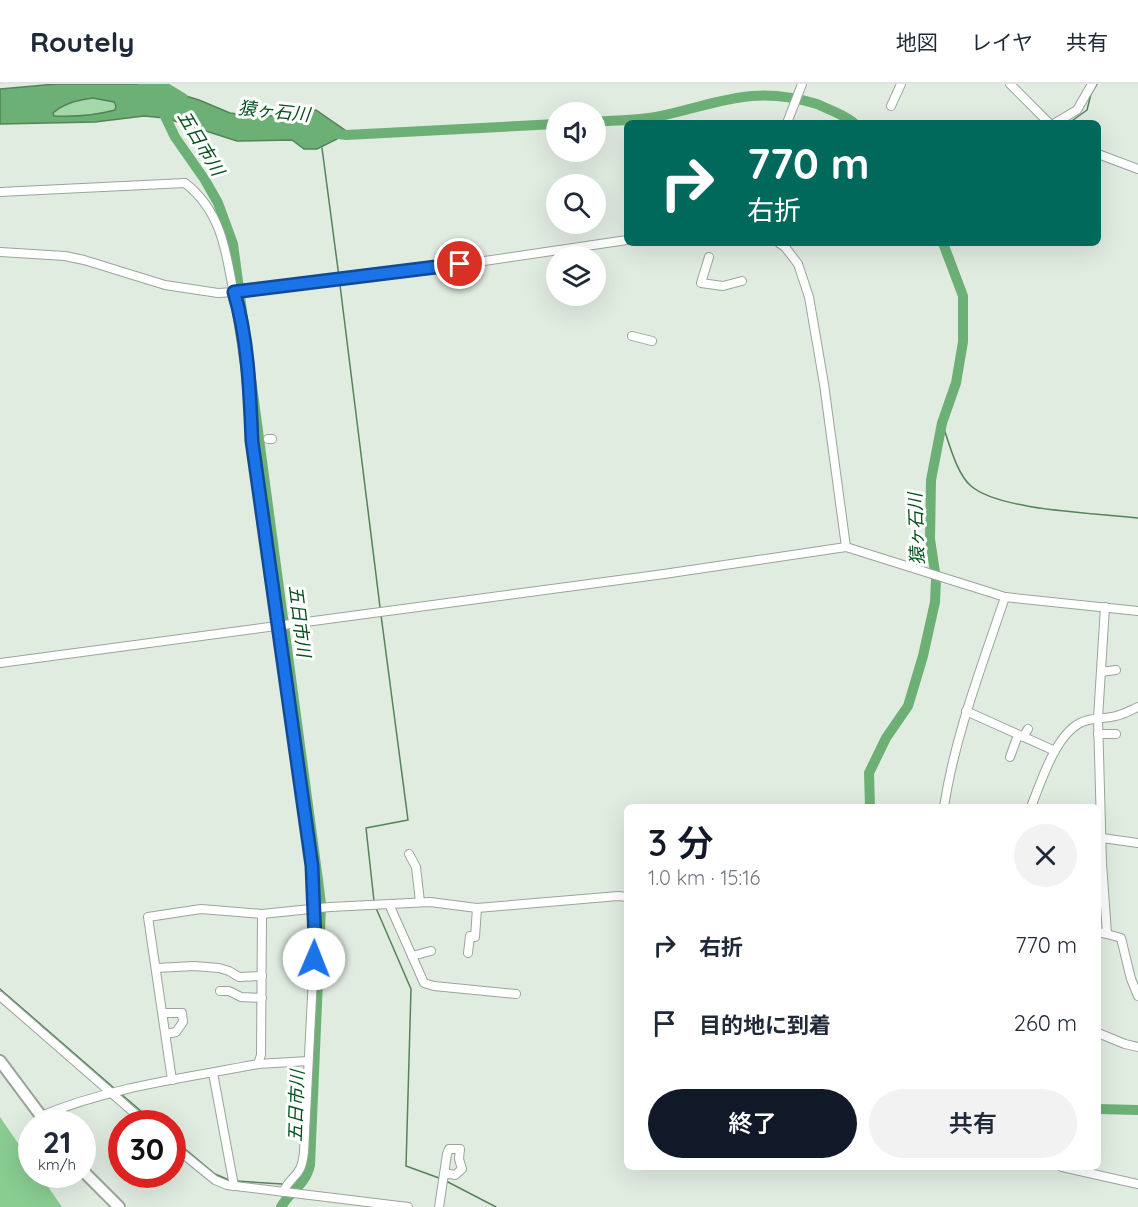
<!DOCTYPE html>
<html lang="ja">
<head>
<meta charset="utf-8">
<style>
	body { margin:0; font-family:Quicksand,"Noto Sans JP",sans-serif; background:#f2f2f3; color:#1f2937; height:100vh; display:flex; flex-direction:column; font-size:22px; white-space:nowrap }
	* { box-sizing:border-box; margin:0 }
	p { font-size:20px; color:#747a83 }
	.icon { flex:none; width:33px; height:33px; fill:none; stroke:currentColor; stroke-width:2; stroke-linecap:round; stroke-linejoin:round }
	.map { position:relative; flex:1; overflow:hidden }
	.panel { position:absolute; left:624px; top:720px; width:477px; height:366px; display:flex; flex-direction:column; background:#fff; border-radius:9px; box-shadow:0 6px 24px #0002 }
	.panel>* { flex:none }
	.banner { position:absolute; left:624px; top:36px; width:477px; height:126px; border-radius:9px; box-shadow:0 6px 24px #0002; background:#00695c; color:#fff; overflow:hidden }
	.buttons { position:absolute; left:546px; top:18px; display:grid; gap:12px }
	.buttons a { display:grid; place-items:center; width:60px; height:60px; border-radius:50%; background:#fff; box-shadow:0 6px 24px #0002; font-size:30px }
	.speed { position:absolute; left:18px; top:1026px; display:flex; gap:12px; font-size:30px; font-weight:700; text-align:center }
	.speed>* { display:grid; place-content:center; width:78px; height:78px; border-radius:50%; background:#fff; box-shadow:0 6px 24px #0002; line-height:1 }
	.speed small { font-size:15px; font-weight:400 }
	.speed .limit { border:9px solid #d22; background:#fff; color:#111 }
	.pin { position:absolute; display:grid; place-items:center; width:51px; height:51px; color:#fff; margin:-26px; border:3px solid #fff; border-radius:50%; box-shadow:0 2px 6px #0007 }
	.me { position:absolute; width:66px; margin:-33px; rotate:1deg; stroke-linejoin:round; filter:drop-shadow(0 0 4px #0008) }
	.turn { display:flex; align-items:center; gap:21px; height:126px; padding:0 24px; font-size:27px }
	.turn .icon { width:78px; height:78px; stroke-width:2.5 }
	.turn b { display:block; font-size:42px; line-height:51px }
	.round { display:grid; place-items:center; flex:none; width:63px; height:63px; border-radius:32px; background:#f2f2f3 }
	.overview { display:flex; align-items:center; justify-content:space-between; height:102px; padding:0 24px }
	h1 { font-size:36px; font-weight:600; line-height:45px; color:#111827 }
	.primary-button { display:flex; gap:12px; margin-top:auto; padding:12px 24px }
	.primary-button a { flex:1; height:69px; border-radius:36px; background:#111827; color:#fff; font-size:24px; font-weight:600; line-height:69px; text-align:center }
	.primary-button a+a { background:#f2f2f3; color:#1f2937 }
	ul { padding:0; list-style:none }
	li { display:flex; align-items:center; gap:18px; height:78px; padding:0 24px }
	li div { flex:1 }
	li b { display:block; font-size:22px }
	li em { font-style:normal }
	header { display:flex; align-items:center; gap:36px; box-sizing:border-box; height:84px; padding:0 30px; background:#fff; border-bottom:2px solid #e0e1e3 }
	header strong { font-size:28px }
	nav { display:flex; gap:33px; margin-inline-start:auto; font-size:21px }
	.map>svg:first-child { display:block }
</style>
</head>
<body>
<header>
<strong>Routely</strong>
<nav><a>地図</a><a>レイヤ</a><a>共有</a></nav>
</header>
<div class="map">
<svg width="1138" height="1123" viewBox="0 0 1138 1123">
	<rect width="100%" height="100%" fill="#e1ece1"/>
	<path fill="#a4d7aa" d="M93,14L114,18L116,22L115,26C95,31 75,33 54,32L53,29L74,17Z"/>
	<path fill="#89cd91" d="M0,1033L31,1078L32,1090L40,1091L62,1123H0Z"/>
	<path fill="#6db076" stroke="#538359" stroke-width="1.5" fill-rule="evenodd" d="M56,0H147L199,16L230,29L262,33L316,26L349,49L317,65H304L292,56L237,57L165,34L144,32L95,38L0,40V5ZM93,14L114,18L116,22L115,26C96,31 74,33 54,32L53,29C65,19 77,16 93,14Z"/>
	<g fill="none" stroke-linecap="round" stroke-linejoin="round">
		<g stroke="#538359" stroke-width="1.5">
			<path d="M1069,39L1087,26L1091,10L1097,0"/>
			<path d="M322,64L339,193"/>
			<path d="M340,201L380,523"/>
			<path d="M942,339C949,358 956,389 971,402C1000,427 1098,429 1138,434"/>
			<path d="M374,817L366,744L408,736L381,531"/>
			<path d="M376,824L411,905L406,1082L439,1094"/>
			<path d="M0,905L114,1004"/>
			<path d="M120,1009L156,1040"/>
			<path d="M172,1054L215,1090L229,1096"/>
			<path d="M236,1097L282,1100"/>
			<path d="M446,1097L496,1123"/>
			<path d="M293,1101H301"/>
		</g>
		<g stroke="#6db076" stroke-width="10">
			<path d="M142,3L163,2L183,14"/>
			<path d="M159,24L162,26L175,53L205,96L218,119L233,160L318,796L321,820L319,874L310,1081C305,1102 291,1106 281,1123"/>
			<path d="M596,38C615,36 636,37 656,33C718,20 752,0 817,20C830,26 843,30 854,39"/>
			<path d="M332,49L346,51L556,40"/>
			<path d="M870,723L869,689L886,654L908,622L923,572L935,518L936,495L930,455L931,396L942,339L956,299L963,258V212L943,159"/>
			<path d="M1098,1025L1138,1026"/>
		</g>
		<g stroke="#9aa49b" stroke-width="10">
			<g id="minor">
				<path d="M1010,0L1049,39"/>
				<path d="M891,22L901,0"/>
				<path d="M787,39L802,0"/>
				<path d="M1055,39L1077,26L1092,0"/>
				<path d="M1098,70L1138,85"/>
				<path d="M0,108L185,99C220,126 226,165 233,206C242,256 250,306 252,357L312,782L315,855L304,1068C301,1095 293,1088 283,1108"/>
				<path d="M779,159L785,163L798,180L809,213L824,300L846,463"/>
				<path d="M0,168L65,172L84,176L165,201L218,209L252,207L437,184L627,156"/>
				<path d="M709,173L701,199L723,202L742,197"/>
				<path d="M632,252L652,257"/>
				<path d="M268,355H272"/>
				<path d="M1105,523L1098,634L1102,779L1107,850L1121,854L1131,895L1138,912"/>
				<path d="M0,579L664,490L846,463L1005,513L1138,527"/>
				<path d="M1101,588L1116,586"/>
				<path d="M966,627L1055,667"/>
				<path d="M1098,650H1116"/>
				<path d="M1023,653L1028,645"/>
				<path d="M1010,673L1018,651"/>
				<path d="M944,723C955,651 982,582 1005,513"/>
				<path d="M1031,723C1041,698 1055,652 1080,639C1091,633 1105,635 1116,632C1124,630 1131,626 1138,623"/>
				<path d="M1102,754L1138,759"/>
				<path d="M409,770L416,783L420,818"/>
				<path d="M389,820L424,899L434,902L516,910"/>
				<path d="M1098,848L1107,850"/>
				<path d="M468,869L470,852L475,853L477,824"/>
				<path d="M412,872L431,867"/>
				<path d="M156,884L194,882L219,884L229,887L239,893L262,892"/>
				<path d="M220,907H229L241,913L262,914"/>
				<path d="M0,912L147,1040"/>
				<path d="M163,929H182L183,938L176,948L166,950"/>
				<path d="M1098,949L1125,960L1138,963"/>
				<path d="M258,980L308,977"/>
				<path d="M213,989L234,1102"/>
				<path d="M172,996L148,833L201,825L262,830L330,823L430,818L477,824L618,812L627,813"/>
				<path d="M41,1032C110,1003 185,994 258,980L261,971L262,830"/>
				<path d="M172,1061L215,1096L227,1101L408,1123"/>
				<path d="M1062,1083L1138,1100"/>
				<path d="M439,1123L447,1070L449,1065H460L459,1075L462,1085L455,1091L444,1089"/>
			</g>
		</g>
		<g stroke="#9aa49b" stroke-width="14">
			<g id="highway">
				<path d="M0,977L47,1040"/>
				<path d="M82,1086L119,1123"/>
			</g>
		</g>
		<use href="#minor" stroke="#fff" stroke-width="8"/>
		<use href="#highway" stroke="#fff" stroke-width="10"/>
	</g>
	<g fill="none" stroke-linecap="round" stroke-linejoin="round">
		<g stroke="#114b97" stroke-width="15">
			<path id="route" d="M314,875L315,855L312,782L252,357C250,309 248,254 234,208L460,180"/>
		</g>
		<use href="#route" stroke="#1a73e8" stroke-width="10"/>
	</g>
	<g text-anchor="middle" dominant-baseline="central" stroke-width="6" stroke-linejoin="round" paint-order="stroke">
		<g font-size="18" font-style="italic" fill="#03521c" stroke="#fff">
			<text transform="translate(274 27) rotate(6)">猿ヶ石川</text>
			<text transform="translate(201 59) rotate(59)">五日市川</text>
			<text transform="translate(916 445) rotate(-92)">猿ヶ石川</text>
			<text transform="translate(300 537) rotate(83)">五日市川</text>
			<text transform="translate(296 1022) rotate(-88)">五日市川</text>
		</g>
	</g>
</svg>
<div class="buttons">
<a><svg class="icon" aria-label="sound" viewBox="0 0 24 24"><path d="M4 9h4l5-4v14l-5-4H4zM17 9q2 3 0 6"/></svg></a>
<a><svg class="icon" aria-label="search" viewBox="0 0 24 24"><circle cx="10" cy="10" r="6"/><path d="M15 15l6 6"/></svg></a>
<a><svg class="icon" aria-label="layers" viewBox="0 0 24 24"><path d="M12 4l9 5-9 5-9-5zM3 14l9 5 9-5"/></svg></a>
</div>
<div class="speed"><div>21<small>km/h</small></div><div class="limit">30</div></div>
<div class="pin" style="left:460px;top:180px;background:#d93025"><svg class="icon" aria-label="arrive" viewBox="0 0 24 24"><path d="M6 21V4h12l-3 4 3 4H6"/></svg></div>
<svg class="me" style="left:314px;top:875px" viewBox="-20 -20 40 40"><circle r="19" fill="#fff"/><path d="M0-13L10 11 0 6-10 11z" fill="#1a73e8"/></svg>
<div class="banner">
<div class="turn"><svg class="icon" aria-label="right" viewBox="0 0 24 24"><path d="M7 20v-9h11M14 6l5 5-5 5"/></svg><div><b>770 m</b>右折</div></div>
</div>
<section class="panel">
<div class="overview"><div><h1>3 分</h1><p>1.0 km · 15:16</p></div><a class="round"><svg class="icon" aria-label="close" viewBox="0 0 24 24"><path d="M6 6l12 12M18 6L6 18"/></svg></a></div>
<ul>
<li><svg class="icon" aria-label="right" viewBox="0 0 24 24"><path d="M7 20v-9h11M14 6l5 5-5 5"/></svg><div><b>右折</b></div><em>770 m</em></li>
<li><svg class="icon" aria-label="arrive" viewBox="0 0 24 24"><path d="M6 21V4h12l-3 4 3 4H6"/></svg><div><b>目的地に到着</b></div><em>260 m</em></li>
</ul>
<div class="primary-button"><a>終了</a><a>共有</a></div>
</section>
</div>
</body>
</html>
